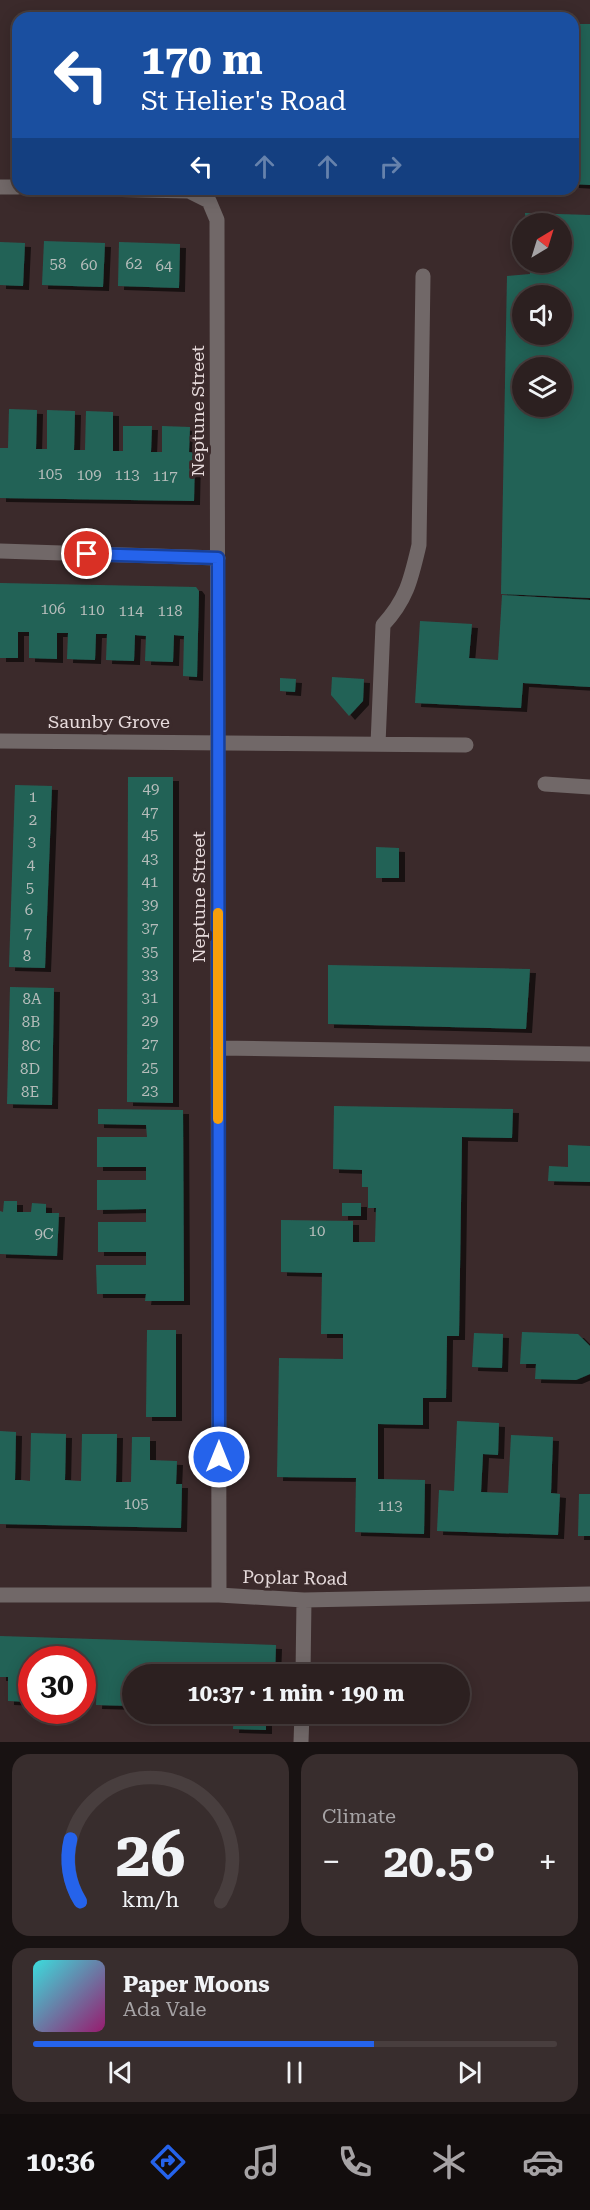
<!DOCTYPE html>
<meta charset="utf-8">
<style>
body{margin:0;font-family:"Roboto Serif",serif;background:#382d2d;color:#f1f3f6;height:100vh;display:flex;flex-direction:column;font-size:22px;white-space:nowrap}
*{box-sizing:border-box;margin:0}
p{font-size:20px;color:#a6a3a5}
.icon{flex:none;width:33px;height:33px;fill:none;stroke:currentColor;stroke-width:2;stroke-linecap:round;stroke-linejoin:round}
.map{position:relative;height:1742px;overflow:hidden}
.sheet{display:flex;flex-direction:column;gap:12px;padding:12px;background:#181212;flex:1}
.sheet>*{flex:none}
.guide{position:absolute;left:12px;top:12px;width:567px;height:183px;border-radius:18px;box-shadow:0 3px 15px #0003,0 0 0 2px #483e3e;background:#1a4fa0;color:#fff;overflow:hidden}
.needle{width:39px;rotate:38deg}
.buttons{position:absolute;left:512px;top:213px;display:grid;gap:12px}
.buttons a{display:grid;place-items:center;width:60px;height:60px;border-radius:50%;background:#2c2020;box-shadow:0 3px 15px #0003,0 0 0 2px #483e3e;font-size:30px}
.speed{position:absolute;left:18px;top:1646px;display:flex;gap:12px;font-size:30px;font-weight:700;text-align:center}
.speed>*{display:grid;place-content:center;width:78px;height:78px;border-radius:50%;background:#2c2020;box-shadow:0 3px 15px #0003,0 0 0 2px #483e3e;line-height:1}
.speed .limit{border:9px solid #d22;background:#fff;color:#111}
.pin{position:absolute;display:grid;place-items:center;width:51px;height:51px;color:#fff;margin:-26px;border:3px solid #fff;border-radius:50%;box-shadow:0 2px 6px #0007}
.me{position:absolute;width:66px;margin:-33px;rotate:0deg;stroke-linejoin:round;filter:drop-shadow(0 0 4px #0008)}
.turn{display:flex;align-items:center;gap:21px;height:126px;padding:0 30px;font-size:27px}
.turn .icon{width:78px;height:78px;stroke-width:2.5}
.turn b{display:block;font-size:42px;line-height:51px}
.lanes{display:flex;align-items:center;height:57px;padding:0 30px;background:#0003;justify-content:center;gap:30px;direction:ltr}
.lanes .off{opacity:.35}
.big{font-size:45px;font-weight:700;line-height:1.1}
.sheet .widget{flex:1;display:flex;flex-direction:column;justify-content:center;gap:9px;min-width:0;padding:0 21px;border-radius:18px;background:#382d2d}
.sheet .dial{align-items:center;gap:0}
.dial svg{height:156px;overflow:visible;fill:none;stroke:#483e3e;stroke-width:7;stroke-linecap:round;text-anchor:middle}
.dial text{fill:#f1f3f6;stroke:none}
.song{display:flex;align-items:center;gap:18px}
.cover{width:72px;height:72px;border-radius:9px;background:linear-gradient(135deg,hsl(180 70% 55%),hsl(320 70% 35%))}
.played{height:6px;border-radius:3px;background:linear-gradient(90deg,#2563eb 65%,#483e3e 65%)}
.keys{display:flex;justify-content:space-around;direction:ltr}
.heat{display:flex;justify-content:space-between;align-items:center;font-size:33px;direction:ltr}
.sheet .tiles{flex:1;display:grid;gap:12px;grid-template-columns:1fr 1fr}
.widget:last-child{grid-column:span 2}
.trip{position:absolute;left:122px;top:1664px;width:348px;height:60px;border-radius:30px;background:#2c2020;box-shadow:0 3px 15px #0003,0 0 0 2px #483e3e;font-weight:700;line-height:60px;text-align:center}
.tab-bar{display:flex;height:96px;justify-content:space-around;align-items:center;background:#120d0d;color:#a6a3a5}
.tab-bar .icon{width:42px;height:42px}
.tab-bar .on{color:#2563eb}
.tab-bar b{font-size:27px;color:#f1f3f6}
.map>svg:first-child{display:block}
.building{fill:#236257;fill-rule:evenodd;filter:url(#shadow)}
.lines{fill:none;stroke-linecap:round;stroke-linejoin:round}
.minor{stroke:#716868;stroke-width:15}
.route-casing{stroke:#184099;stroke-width:15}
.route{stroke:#2563eb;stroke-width:10}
.slow{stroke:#f59e0b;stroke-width:10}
.labels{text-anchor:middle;stroke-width:6;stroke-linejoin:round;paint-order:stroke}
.number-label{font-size:15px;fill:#b5bcba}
.street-label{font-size:18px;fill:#e6dadb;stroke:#3b2a2b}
</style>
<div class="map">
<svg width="590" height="1742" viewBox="0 0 590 1742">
<defs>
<filter id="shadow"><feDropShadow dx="6" dy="4" stdDeviation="0" flood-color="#0009"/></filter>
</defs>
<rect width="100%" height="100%" fill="#3b2a2b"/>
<!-- building -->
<path class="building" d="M573,24h17v161l-17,-1z
M16,98h2v45h-3z
M525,213l65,2v383l-89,-4 6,-318 23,-2 -1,-12h32v-38h-35zM522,296h39v38h-39zM522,368h39v38h-39z
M44,241l61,2 -2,44 -61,-2z
M0,242l25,1 -2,43 -23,-1z
M119,242l61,2 -1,44 -61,-2z
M9,409l28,1 -1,39h11v-39l28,1 -1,39h11l1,-39 27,1v39h10v-25h29l-1,26h11v-26l28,1 -1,25 6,1 -1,48 -194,-3v-50h8z
M0,583l196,4 3,4 -2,86 -14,-1 1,-40 -10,-1 -1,27 -28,-1 1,-25 -11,-1 -1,26 -28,-1 1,-26h-11l-1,26 -28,-1 1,-26h-11v26l-28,-1v-26h-11v26h-18z
M502,595l88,5v87l-67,-4 -2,25 -106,-5 5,-82 52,3 -3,34 29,2z
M332,677l32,2 -1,22 -14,15 -18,-21z
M280,678l16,1 -1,13 -15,-1z
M128,777h45v326l-46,-1z
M15,785l37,1 -7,182 -36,-1z
M376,847l23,1v30h-23z
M328,965l202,4 -4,60 -198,-5z
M10,987l44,1 -2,117 -45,-1z
M334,1106l179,3 -1,29 -50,-1 -3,199h-12l-1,62h-23v27l-45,-1v55l47,1 -1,54 -69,-2 1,-54 -79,-1 2,-119 64,1v-25h-22l1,-61 -41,-1v-52l72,1v21h22l1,-34h-8v-21h-6v-17l-29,-1z
M98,1109l85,1 1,191h-39l1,-7h-49l-1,-29h50v-13h-48v-30h48v-13l-49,1v-30h49v-13h-49v-30h50l-1,-12 -48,-1z
M568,1145l22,1v36l-42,-1 1,-15 19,1z
M4,1201h13v11h14l1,-9 14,1v9h13l-2,43 -57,-2v-43l3,1z
M342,1203h19v13h-19z
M147,1330h29v87h-30z
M522,1332l56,2 12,12v28l-14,6 -41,-1 1,-15h-16z
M474,1333l29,1 -1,34 -30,-1z
M457,1421l42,2 -1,32 -15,-1 -2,38 27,1 3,-58 42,2 -2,56 9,1 -2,41 -121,-4 2,-41 15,1z
M0,1431l16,1 -1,48h7l8,1 1,-48 35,1 -1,46 16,1 1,-47h35l-1,48h15l1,-45h18v23l27,1 -1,23h6l-1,44 -181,-4z
M579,1494h11v42h-12z
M0,1636l276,9 -1,29h-143v32l-36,-1 1,-24 -15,-1v-21h-50v43l-24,-1v-24h-8z
M234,1713h32v17l-33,-1z"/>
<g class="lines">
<!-- minor -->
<path class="minor" d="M0,187h18
M99,189l90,2 20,10 8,19 2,1375
M0,551l218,7
M0,741l466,4
M378,744l5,-119c24,-26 28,-46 36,-80l4,-269
M545,784l45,3
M218,1048l372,6
M0,1595h219l85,5 286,-6
M303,1674l1,-74
M301,1742l1,-29"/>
</g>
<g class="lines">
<defs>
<path id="route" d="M87,554l131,4 1,899"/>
</defs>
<!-- route casing -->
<use href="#route" class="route-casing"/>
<!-- route -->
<use href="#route" class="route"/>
<!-- slow -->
<path class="slow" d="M218,913v206"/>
</g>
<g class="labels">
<!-- number labels -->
<g class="number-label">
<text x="58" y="269">58</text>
<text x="134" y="269">62</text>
<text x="89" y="270">60</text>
<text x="164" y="271">64</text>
<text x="50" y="479">105</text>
<text x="89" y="480">109</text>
<text x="127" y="480">113</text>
<text x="165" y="481">117</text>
<text x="53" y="614">106</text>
<text x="92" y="615">110</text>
<text x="131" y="616">114</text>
<text x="170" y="616">118</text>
<text x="151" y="794">49</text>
<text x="33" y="802">1</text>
<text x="150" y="817">47</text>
<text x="33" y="825">2</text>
<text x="150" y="840">45</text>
<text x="32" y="847">3</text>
<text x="150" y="864">43</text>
<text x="31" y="870">4</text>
<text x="150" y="887">41</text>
<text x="30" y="893">5</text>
<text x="150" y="910">39</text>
<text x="29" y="915">6</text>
<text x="150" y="933">37</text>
<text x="28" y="938">7</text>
<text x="150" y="957">35</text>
<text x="27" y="961">8</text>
<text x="150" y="980">33</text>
<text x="150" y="1003">31</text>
<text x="32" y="1004">8A</text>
<text x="150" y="1026">29</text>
<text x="31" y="1027">8B</text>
<text x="150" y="1049">27</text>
<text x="31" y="1051">8C</text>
<text x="150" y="1073">25</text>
<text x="30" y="1074">8D</text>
<text x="150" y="1096">23</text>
<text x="30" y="1097">8E</text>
<text x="317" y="1236">10</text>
<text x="44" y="1239">9C</text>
<text x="136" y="1509">105</text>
<text x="390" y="1511">113</text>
</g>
<!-- street labels -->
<g class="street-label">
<text transform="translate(198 411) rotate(-90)" y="6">Neptune Street</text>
<text x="109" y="728">Saunby Grove</text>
<text transform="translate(199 897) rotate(-90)" y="6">Neptune Street</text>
<text transform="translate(295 1578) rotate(1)" y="6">Poplar Road</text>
</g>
</g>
</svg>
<div class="buttons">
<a><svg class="needle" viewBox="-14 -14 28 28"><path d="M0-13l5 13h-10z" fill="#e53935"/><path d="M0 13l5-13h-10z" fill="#a6a3a5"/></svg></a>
<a><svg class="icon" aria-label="sound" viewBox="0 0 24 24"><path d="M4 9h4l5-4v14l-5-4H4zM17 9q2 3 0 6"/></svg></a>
<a><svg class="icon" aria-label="layers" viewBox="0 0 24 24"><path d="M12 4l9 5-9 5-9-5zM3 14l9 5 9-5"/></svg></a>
</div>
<div class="speed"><div class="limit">30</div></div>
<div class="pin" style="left:87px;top:554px;background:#d93025"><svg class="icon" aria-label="arrive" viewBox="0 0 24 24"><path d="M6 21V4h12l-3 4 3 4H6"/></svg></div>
<svg class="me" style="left:219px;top:1457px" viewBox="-20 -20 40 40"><circle r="17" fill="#2563eb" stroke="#fff" stroke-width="3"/><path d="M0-11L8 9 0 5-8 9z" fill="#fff"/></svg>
<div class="trip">10:37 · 1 min · 190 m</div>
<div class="guide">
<div class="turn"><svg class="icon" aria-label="left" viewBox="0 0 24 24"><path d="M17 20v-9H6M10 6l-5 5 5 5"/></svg><div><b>170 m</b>St Helier's Road</div></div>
<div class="lanes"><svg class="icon" aria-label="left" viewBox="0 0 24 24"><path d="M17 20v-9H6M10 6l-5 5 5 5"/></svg><svg class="icon off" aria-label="ahead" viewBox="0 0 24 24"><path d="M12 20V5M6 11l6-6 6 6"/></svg><svg class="icon off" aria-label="ahead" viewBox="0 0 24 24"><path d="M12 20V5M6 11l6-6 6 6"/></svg><svg class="icon off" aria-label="right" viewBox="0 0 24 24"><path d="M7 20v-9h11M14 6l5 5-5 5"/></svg></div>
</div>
</div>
<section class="sheet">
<div class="tiles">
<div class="widget dial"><svg viewBox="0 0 100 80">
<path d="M14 69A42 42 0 1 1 86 69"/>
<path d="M14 69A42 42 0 0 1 9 37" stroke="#2563eb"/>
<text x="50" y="56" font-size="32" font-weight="700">26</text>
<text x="50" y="72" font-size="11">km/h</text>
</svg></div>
<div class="widget"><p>Climate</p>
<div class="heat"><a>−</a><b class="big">20.5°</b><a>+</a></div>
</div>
<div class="widget">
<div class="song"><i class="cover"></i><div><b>Paper Moons</b><p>Ada Vale</p></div></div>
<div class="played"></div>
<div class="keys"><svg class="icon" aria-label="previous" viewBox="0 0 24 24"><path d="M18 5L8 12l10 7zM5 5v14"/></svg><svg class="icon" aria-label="pause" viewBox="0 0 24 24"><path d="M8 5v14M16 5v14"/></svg><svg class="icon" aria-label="next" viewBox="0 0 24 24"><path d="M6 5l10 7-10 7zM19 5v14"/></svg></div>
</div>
</div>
</section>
<nav class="tab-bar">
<b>10:36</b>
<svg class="icon on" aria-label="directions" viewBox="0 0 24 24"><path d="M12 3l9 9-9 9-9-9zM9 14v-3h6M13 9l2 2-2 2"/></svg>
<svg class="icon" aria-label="music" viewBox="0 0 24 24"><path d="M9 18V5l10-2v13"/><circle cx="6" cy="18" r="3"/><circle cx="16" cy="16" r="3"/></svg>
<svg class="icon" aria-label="phone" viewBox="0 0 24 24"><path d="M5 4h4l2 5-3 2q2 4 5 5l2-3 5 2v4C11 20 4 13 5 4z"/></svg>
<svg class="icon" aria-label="climate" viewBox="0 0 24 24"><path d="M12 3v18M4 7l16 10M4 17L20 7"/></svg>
<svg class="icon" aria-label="car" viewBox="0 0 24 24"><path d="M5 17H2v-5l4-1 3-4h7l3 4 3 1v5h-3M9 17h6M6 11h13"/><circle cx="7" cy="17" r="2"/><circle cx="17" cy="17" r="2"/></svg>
</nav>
